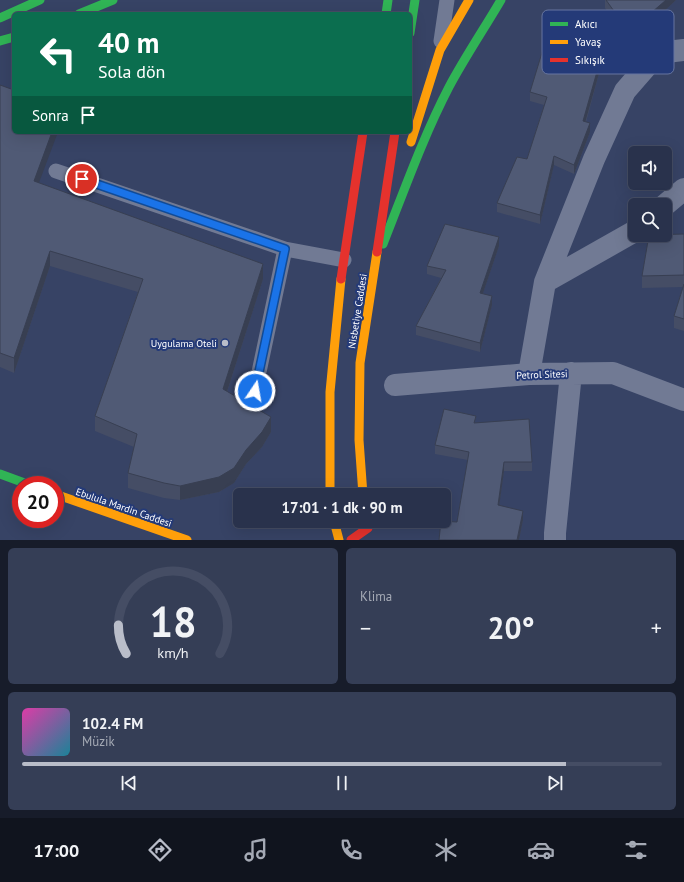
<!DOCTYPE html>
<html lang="tr">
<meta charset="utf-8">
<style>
body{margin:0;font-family:"PT Sans",sans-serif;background:#353e56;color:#f1f3f6;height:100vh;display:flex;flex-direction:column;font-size:15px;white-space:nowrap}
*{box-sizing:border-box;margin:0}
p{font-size:13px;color:#a5aab5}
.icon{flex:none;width:22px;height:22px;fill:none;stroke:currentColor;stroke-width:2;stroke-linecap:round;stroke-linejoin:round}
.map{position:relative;height:540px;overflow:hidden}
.panel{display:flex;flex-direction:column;gap:8px;padding:8px;background:#171c2a;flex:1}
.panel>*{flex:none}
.banner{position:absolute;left:12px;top:12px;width:400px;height:122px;border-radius:6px;box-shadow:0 4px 16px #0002,0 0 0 1px #454d64;background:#0b6e4f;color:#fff;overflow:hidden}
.fabs{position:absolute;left:628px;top:146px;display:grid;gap:8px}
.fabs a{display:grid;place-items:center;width:44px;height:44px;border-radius:6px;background:#29324c;box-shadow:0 4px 16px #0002,0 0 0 1px #454d64;font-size:20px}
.speed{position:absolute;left:12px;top:476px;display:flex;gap:8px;font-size:20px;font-weight:700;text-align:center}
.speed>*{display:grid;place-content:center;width:52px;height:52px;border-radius:50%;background:#29324c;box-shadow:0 4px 16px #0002,0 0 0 1px #454d64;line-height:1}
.speed .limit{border:6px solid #d22;background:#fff;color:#111}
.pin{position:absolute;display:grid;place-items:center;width:34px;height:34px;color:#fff;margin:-17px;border:2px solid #fff;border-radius:50%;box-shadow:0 1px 4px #0007}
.me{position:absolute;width:44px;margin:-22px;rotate:12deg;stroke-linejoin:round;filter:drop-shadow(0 0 3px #0008)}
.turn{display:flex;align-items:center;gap:14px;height:84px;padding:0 20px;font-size:18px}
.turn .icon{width:52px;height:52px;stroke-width:2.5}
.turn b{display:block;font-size:28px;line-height:34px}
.then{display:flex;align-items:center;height:38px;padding:0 20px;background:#0003;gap:8px;font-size:15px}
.big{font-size:30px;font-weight:700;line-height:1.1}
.panel .card{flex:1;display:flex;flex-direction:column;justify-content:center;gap:6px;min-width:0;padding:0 14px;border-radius:6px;background:#353e56}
.panel .dial{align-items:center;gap:0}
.dial svg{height:104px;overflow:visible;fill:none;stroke:#454d64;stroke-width:7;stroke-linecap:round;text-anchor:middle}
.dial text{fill:#f1f3f6;stroke:none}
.song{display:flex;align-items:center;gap:12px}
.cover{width:48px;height:48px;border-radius:6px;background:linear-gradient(135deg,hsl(320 70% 55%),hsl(190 70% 35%))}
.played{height:4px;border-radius:2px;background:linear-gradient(90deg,#b9bdc9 85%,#454d64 85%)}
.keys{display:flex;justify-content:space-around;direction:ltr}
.heat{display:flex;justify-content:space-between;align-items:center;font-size:22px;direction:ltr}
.panel .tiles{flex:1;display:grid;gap:8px;grid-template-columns:1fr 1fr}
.card:last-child{grid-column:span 2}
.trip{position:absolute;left:233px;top:488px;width:218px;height:40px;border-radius:6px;background:#29324c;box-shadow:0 4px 16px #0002,0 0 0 1px #454d64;font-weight:700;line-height:40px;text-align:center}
.dock{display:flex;height:64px;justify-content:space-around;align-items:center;background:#10141e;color:#a5aab5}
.dock .icon{width:28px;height:28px}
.dock .selected{color:#b9bdc9}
.dock b{font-size:18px;color:#f1f3f6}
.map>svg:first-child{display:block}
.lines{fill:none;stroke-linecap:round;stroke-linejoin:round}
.lane{stroke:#717a94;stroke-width:15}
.street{stroke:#717a94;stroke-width:22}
.fast{stroke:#30b455;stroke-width:9}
.slow{stroke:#ff9f0a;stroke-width:9}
.jam{stroke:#e5322d;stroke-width:9}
.wall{fill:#454d65}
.shaded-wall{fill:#383f52}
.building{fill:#505a75;stroke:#383f52}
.route-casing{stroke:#114b97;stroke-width:10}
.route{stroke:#1a73e8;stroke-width:7}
.poi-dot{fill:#b9bdc9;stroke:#243a78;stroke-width:1.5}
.labels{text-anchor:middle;stroke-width:4;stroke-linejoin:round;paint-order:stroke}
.street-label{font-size:10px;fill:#fff;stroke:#243a78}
.poi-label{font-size:10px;fill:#fff;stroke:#243a78;text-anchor:end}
.key{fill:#243a78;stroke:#6675a0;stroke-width:1}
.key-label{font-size:11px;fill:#fff}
</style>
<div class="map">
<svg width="684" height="540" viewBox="0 0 684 540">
<rect width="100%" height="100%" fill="#374365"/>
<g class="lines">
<!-- lane -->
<path class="lane" d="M441,41l6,-41
M56,171l229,78 59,11
M255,391l30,-142"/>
<!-- street -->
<path class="street" d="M665,205l19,-16
M545,282l90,-51
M529,374l16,-92 49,-123 31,-68 33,-38 26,-3
M395,385l134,-11 84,-1 71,27
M555,540v-7l16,-160"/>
<!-- fast -->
<path class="fast" d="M79,14l34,-14
M386,14l2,-14
M0,18l40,-18
M410,33l5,-33
M0,41l14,-4
M383,244c21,-53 40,-107 66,-157 16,-30 35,-58 52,-87
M0,474l30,11"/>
<!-- slow -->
<path class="slow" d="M411,142l29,-92 29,-50
M55,494l132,46
M330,495v-103l11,-113
M363,495l-4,-55 1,-77 17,-111
M334,521l5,19"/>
<!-- jam -->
<path class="jam" d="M377,252l18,-120
M341,279l22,-147
M351,540l17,-12"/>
</g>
<!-- wall -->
<path class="wall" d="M605,0h71l-15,14 -32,27 -24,-33z
M600,70l-14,52 4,10 -16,42 -20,-9 -14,59 -43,-12v-9l30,-44 17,-54 -14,-4v-9z
M0,85l39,98 224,96 -36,113 44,40 -9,15 -16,17 -12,19 -15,9 -39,8 -16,-2 -36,-10v-15l6,-26 -39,-16v-15l43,-124 -88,-26 -36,107 -14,-6z
M684,234v97l-10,-3v-12l9,-29 -41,1v-12z
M499,246l-16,47 9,12 -12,47 -64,-17v-9l25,-48 -14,-4v-8z
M476,423l56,39v9h-28l-5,35 24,14 -4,20h-80l18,-18 11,-62 -33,-6v-9z"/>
<!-- shaded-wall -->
<path class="shaded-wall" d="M666,0h10l-15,14 -32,27v-9z
M600,61v9l-17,60v-9z
M590,123v9l-16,42v-9z
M52,132h6l-24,64v-15z
M554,156v9l-14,59v-9z
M499,237v9l-19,56v-9z
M50,251v15l-36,107v-15z
M263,264v15l-40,125v-15z
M492,296v9l-12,47v-9z
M271,417v15l-9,15 -16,17 -12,19 -15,9 -39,8v-14l66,-36z
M504,462v9l-6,43v-9z
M523,511v9l-4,20h-2z"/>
<!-- building -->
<path class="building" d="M606,0h60l-37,32z
M544,46l56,15 -17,60 7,2 -16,42 -20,-9 -14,59 -43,-12 20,-46 10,2 20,-62 -17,-5z
M0,85l14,5v42h38l-18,49 229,83 -40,125 48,28 -9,15 -16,18 -12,18 -15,9 -39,9 -16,-3 -36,-10 9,-39 -42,-18 48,-137 -93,-28 -36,107 -14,-5z
M445,224l54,13 -19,56 12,3 -12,47 -64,-17 30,-56 -19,-4z
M684,234v41l-42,1 7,-41z
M684,284v35l-10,-3z
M444,409l32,7 -2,7 55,-4 3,43h-28l-6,43 25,6 -6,29h-78l2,-19 16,1 12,-70 -34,-7z"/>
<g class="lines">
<defs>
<path id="route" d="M82,179l203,70 -30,142"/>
</defs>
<!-- route casing -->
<use href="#route" class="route-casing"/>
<!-- route -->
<use href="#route" class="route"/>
</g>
<!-- markers -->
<circle class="poi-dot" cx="225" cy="343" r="4"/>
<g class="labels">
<!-- street labels -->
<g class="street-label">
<text transform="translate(357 311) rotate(-81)" y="4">Nisbetiye Caddesi</text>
<text transform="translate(542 374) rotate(-2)" y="4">Petrol Sitesi</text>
<text transform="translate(124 507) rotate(19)" y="4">Ebulula Mardin Caddesi</text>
</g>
<!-- poi labels -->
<g class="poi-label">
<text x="217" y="347">Uygulama Oteli</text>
</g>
</g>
<!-- legend -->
<rect x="542" y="10" width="132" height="64" rx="6" class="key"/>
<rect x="550" y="22" width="18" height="4" fill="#30b455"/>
<rect x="550" y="40" width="18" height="4" fill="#ff9f0a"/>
<rect x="550" y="58" width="18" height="4" fill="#e5322d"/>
<g class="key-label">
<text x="575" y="28">Akıcı</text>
<text x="575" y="46">Yavaş</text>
<text x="575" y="64">Sıkışık</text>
</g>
</svg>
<div class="fabs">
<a><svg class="icon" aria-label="sound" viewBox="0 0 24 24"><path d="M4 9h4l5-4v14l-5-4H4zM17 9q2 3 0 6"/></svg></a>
<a><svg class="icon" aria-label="search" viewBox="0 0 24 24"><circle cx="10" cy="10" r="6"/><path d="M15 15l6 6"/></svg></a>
</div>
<div class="speed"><div class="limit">20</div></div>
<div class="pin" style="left:82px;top:179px;background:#d93025"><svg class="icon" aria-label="arrive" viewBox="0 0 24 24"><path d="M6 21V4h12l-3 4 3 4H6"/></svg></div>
<svg class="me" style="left:255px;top:391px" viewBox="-20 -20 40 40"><circle r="17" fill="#1a73e8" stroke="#fff" stroke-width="3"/><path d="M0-11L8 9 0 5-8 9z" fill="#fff"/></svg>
<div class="trip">17:01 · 1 dk · 90 m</div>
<div class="banner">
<div class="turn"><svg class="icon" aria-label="left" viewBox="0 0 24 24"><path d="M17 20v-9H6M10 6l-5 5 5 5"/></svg><div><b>40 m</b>Sola dön</div></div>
<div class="then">Sonra<svg class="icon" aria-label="arrive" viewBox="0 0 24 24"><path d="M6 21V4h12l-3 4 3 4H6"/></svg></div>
</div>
</div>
<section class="panel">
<div class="tiles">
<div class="card dial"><svg viewBox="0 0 100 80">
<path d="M14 69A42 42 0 1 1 86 69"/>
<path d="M14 69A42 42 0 0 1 8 47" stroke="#b9bdc9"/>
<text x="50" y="56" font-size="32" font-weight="700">18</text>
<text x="50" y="72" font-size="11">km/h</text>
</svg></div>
<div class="card"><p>Klima</p>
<div class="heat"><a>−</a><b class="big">20°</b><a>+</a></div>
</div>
<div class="card">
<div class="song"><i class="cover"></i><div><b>102.4 FM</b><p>Müzik</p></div></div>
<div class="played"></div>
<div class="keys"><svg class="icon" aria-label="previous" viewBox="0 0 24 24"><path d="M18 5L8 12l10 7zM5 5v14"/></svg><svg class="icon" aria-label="pause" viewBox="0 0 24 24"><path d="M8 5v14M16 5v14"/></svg><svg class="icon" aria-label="next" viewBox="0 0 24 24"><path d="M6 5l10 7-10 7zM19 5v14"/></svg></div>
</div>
</div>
</section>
<nav class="dock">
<b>17:00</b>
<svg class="icon selected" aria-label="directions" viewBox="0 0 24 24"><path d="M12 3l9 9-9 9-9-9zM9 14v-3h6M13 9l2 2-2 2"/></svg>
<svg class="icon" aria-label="music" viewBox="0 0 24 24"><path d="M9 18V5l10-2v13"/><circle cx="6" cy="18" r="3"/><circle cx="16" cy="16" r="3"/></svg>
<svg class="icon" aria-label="phone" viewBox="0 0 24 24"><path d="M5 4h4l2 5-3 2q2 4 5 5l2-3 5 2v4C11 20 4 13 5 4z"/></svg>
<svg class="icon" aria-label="climate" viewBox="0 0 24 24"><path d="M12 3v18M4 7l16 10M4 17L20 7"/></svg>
<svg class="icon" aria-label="car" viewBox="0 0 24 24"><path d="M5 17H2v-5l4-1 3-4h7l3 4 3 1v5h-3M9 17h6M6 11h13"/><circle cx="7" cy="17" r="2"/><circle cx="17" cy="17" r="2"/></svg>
<svg class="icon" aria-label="filters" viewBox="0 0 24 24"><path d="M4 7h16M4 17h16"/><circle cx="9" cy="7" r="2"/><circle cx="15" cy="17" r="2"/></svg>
</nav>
